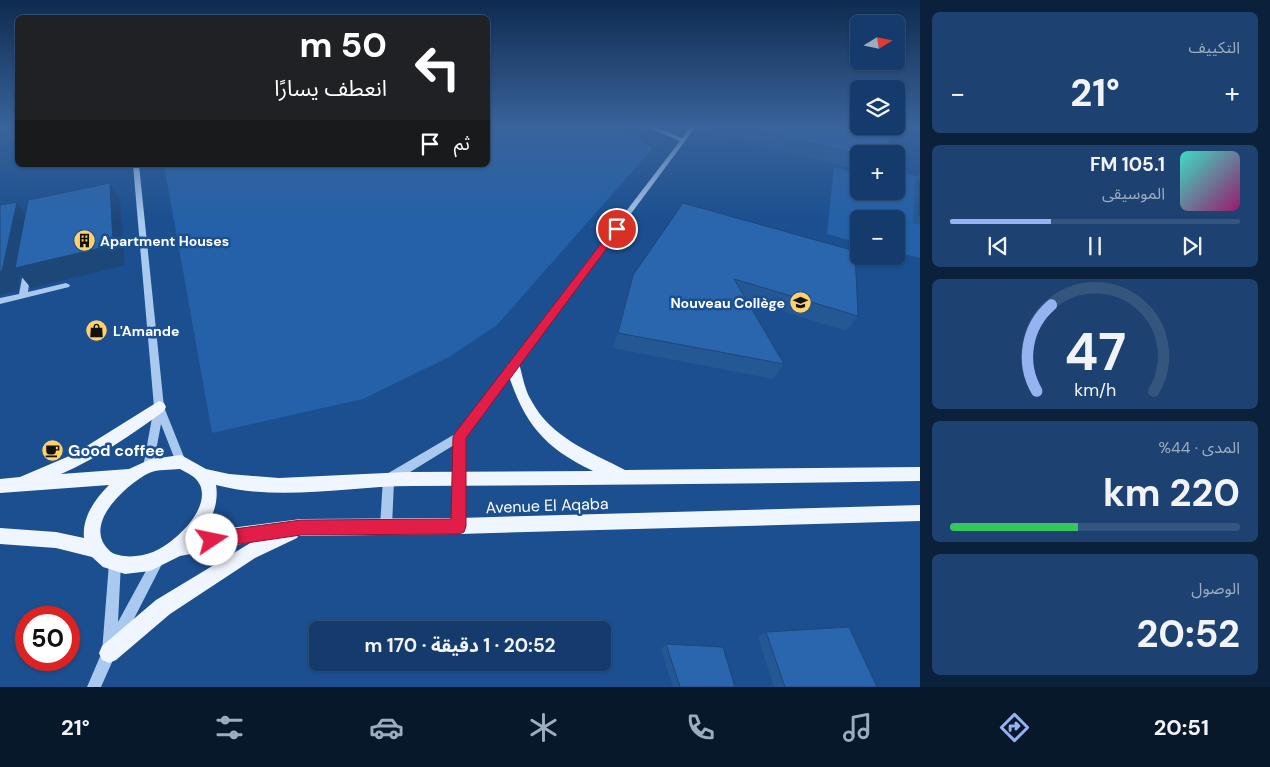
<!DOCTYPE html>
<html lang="ar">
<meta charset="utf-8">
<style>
body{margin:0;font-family:"DM Sans","Noto Sans Arabic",sans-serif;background:#1d4271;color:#f1f3f6;direction:rtl;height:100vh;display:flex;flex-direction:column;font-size:19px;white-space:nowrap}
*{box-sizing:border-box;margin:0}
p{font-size:16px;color:#9dadc1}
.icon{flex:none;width:28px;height:28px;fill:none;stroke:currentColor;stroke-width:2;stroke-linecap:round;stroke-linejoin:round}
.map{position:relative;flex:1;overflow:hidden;direction:ltr}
.drawer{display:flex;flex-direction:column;gap:12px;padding:12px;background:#0b203b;width:350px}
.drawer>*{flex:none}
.top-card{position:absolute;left:15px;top:15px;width:475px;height:152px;border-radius:8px;box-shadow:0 1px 4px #0004,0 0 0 1px #33557e;direction:rtl;background:#202124;color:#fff;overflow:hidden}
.needle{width:32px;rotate:80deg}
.controls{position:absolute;left:850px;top:15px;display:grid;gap:10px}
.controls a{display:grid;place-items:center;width:55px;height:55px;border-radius:8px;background:#143b6b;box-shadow:0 1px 4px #0004,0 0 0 1px #33557e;font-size:25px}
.speed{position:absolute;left:15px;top:606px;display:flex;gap:10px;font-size:25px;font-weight:700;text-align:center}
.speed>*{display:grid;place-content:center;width:65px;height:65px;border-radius:50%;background:#143b6b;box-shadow:0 1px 4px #0004,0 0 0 1px #33557e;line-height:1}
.speed .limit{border:8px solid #d22;background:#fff;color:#111}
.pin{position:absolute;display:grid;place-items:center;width:42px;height:42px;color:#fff;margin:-21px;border:2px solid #fff;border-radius:50%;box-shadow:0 1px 5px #0007}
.me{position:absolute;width:55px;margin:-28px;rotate:79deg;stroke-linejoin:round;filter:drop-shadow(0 0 4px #0008)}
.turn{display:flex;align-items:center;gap:18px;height:105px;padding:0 20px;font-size:22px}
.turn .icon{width:65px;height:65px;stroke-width:2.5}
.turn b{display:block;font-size:35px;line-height:42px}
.then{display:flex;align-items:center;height:48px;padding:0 20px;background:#0003;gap:10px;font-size:19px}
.big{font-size:38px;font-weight:700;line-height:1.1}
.drawer .tile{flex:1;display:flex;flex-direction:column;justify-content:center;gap:8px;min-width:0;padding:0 18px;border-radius:8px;background:#1d4271}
.drawer .dial{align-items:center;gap:0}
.dial svg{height:130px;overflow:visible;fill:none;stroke:#33557e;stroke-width:7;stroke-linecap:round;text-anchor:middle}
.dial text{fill:#f1f3f6;stroke:none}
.song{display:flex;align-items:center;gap:15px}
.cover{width:60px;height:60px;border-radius:8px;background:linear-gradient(135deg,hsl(170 70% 55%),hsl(320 70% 35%))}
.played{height:5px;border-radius:2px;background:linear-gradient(90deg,#95b2f1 35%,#33557e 35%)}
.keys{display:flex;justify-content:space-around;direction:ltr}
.heat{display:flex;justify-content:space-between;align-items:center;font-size:28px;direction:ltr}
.charge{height:8px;border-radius:4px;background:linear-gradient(90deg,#34c759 44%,#33557e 0)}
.trip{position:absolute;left:309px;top:621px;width:302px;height:50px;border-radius:8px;background:#143b6b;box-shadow:0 1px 4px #0004,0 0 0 1px #33557e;font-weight:700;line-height:50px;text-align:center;direction:rtl}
.tab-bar{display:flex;height:80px;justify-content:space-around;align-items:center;background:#08182b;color:#9dadc1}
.tab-bar .icon{width:35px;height:35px}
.tab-bar .on{color:#95b2f1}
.tab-bar b{font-size:22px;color:#f1f3f6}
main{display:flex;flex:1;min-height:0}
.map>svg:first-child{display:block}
.green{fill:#2461a8}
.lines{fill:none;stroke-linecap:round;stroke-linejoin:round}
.minor{fill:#a9c9ee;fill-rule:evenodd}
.major{fill:#f0f6ff;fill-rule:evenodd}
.wall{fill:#245895}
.shaded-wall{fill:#1d4779}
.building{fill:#2a66ad;stroke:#1d4779}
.route{fill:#e11d48;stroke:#92132f}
.labels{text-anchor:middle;stroke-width:5;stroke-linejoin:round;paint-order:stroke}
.poi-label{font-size:14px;font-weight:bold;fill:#fff;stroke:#1b4f8f;text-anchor:start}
.near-poi-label{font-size:16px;font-weight:bold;fill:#fff;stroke:#1b4f8f;text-anchor:start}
.near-street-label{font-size:16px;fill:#fff;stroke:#1b4f8f}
</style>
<main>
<section class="drawer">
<div class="tile"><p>التكييف</p>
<div class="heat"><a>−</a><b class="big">21°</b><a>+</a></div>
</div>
<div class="tile">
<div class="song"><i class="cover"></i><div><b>105.1 FM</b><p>الموسيقى</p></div></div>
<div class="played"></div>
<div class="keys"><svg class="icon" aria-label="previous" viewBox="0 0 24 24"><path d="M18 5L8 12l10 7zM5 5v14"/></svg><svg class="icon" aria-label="pause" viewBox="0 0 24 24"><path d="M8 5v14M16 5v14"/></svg><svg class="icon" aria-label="next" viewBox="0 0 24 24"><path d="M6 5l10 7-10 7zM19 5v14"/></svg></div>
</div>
<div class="tile dial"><svg viewBox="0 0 100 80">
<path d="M14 69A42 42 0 1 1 86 69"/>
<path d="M14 69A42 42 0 0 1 23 16" stroke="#95b2f1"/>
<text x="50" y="56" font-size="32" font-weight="700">47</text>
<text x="50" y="72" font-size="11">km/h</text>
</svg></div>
<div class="tile"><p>المدى · 44%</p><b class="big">220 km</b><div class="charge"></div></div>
<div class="tile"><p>الوصول</p><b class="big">20:52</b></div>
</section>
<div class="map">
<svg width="920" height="687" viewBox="0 0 920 687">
<rect width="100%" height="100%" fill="#1b4f8f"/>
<!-- green -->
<path class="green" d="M488,125h133l32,23 -156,177 -48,32 -86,42 -151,34 -48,-268h324z
M834,167l25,7v17h37v-20l24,6v81l-24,-6v-33h-37v24l-32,-9z"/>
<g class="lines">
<!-- minor -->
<path class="minor" d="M642,125h8l32,13 9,-13h6l-233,313 1,88 -2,4 -4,2 -4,-2 -2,-4 1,-81 -60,37 -2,44 -2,4 -4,2 -4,-2 -2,-4 3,-47 2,-4 70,-41 225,-293z
M133,165h6l25,242 22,55 -1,3 -4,2 -4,-2 -16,-41 -8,43 -1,3 -4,2 -4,-2 -1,-3 11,-60z
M24,268h3l4,2 -3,22 38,-9 4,2 -1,2 -69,17v-6l19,-4z
M158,554l4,2 2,4 -2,4 -41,80 -5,2 1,5 -16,36h-14l15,-35 7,-89 2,-4 4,-2 4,2 2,4 -3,59 36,-66z"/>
<!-- major -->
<path class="major" d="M513,362l5,2 2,3c3,11 5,23 11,33 20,38 58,51 94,70l295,-3v14c-169,3 -338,4 -508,5 -65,0 -131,16 -196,-1 3,18 -4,34 -14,49l28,-6 71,-9 158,-1 461,-13v16l-461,13 -161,2 -1,2 -42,20 -85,56 -54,46 -7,3 -7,-3 -3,-7 3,-7 54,-46 96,-58 -72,14 -30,15 -25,3 -22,-7 -11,-10 -36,-9 -56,-4v-16l56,4 28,6c-2,-21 11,-39 25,-53l-109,8v-14l20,-2 54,-23 85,-53 5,2 2,4 -2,4c-33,24 -66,47 -103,63l68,-5 22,-10 30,-4 25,14 23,5 50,4 128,-6 186,-1c-52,-25 -70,-50 -87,-104l2,-3zM180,469c7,4 16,7 20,16 11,25 -27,59 -47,67 -10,4 -24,6 -34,3 -7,-1 -11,-5 -15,-11 -16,-26 25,-61 45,-71 9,-4 21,-3 31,-4z"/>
</g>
<!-- wall -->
<path class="wall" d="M721,125h138v45l-142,-34z
M920,173v52l-7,-2 2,-43z
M683,203l175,113 -12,15 -99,-31 37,64 -11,15 -160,-31 20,-73z
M766,632l111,55h-103l-16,-50z
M666,644l69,43h-62l-12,-38z"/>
<!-- shaded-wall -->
<path class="shaded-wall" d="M110,183l10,18 5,64 -94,23 -11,-13 -2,16 -18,4v-23l17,-70 13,18z"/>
<!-- building -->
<path class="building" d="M730,125h129v1h36l-10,28h-26z
M920,181v34h-1z
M110,183l3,62 -98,23 13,-68z
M17,202l-15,69 -2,1v-67z
M683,203l172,48 3,65 -124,-37 50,85 -166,-31 15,-58z
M849,627l28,60h-92l-19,-55z
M666,644l57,3 12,40h-55z"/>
<!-- sky -->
<linearGradient id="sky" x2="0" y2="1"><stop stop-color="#0f2b4f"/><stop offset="0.57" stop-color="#39639b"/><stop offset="1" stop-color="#39639b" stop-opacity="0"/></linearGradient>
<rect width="920" height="221" fill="url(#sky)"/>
<!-- route -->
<path class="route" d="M614,227l7,2 -155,209v88l-2,6 -5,2 -158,1 -89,13 -5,-3 -3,-5 3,-5 5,-3 89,-12 150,-1 2,-82 2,-4z"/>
<!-- icons -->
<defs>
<symbol id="building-disc" viewBox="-11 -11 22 22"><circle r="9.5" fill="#ffd166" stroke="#1b4f8f"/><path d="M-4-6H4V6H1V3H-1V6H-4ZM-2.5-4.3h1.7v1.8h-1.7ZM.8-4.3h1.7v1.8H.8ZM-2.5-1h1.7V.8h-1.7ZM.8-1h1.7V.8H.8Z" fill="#111"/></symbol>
<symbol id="school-disc" viewBox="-11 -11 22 22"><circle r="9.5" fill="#ffd166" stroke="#1b4f8f"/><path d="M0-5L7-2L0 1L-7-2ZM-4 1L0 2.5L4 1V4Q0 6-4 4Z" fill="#111"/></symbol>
<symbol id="shop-disc" viewBox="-11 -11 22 22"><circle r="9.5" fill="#ffd166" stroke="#1b4f8f"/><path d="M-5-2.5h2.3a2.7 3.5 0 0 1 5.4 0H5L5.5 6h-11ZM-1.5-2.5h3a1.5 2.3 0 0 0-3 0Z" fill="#111"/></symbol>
<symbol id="cafe-disc" viewBox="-11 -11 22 22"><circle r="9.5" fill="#ffd166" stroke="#1b4f8f"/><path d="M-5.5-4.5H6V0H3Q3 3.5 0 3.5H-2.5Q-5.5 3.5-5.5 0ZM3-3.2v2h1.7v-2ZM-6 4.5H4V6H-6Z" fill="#111"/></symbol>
</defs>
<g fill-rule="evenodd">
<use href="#building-disc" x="72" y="228" width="25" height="25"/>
<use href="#school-disc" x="788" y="290" width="25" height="25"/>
<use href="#shop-disc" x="84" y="318" width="25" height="25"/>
<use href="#cafe-disc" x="40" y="438" width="25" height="25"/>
</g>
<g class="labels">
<!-- poi labels -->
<g class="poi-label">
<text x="100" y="246">Apartment Houses</text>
<text x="785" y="308" text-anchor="end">Nouveau Collège</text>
<text x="113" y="336">L'Amande</text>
</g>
<!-- near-poi labels -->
<g class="near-poi-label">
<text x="68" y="456">Good coffee</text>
</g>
<!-- near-street labels -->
<g class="near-street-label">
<text transform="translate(547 505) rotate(-2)" y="6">Avenue El Aqaba</text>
</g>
</g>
</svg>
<div class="controls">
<a><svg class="needle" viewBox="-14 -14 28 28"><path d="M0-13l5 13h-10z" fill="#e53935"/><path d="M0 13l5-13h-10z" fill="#9dadc1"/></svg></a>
<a><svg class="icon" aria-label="layers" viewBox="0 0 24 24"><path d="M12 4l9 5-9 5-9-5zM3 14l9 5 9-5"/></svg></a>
<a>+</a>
<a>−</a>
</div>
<div class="speed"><div class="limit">50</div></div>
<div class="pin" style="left:617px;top:229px;background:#d93025"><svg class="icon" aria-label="arrive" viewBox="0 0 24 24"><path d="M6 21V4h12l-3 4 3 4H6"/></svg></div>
<svg class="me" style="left:212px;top:540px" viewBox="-20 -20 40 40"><circle r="19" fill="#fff"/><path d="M0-13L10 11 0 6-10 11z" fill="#e11d48"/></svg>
<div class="trip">20:52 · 1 دقيقة · 170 m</div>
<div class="top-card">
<div class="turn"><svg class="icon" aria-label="left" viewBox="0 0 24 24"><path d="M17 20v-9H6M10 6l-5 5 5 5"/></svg><div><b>50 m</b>انعطف يسارًا</div></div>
<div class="then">ثم<svg class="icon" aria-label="arrive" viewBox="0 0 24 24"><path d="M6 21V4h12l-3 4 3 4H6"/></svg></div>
</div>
</div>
</main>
<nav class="tab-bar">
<b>20:51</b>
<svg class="icon on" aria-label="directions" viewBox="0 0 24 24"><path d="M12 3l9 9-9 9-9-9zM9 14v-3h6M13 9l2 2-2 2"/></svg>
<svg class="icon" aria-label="music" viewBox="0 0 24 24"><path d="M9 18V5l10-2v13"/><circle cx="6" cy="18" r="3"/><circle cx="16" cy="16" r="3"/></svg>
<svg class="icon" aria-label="phone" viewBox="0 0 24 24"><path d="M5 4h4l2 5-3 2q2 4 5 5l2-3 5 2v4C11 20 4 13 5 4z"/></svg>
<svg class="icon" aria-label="climate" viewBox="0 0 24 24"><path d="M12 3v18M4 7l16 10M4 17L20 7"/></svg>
<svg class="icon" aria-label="car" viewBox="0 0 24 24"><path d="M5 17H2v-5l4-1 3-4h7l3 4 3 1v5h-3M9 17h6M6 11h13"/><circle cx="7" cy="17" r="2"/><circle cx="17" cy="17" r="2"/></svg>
<svg class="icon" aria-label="filters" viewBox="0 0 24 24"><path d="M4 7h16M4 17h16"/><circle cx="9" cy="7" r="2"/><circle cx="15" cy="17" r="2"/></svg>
<b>21°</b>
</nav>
